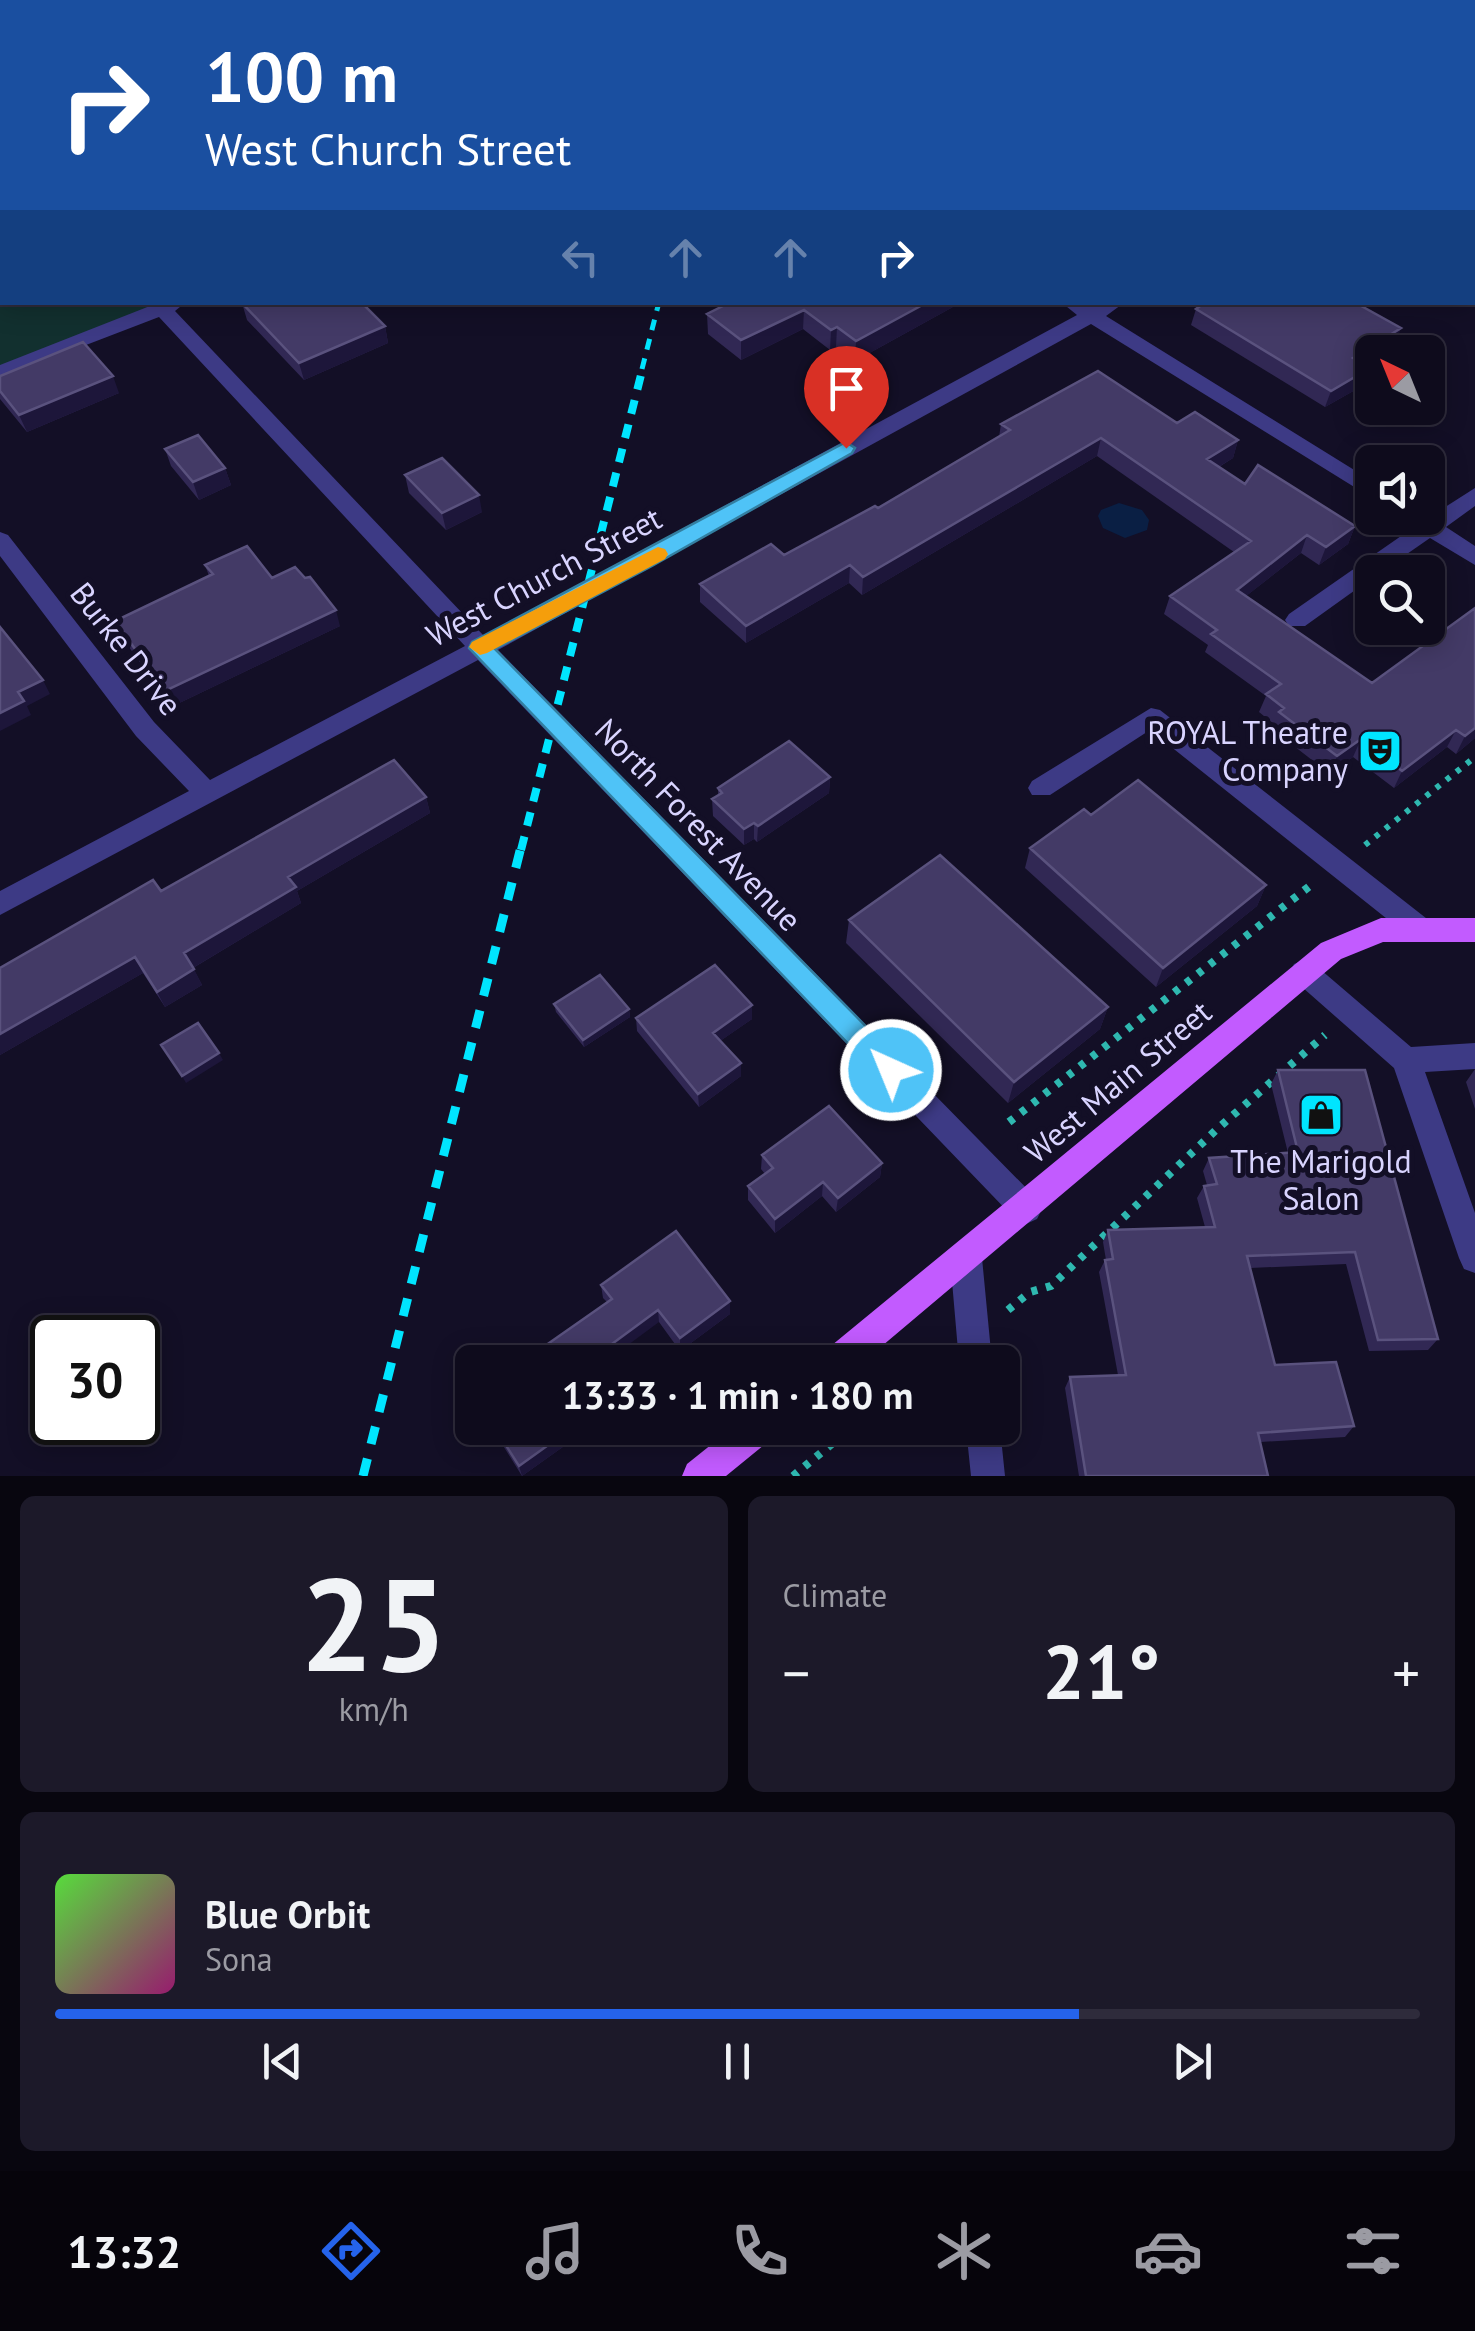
<!DOCTYPE html>
<meta charset="utf-8">
<style>
body{margin:0;font-family:"PT Sans",sans-serif;background:#1c1929;color:#f1f3f6;height:100vh;display:flex;flex-direction:column;font-size:38px;white-space:nowrap}
*{box-sizing:border-box;margin:0}
p{font-size:32px;color:#9b9ba3}
.icon{flex:none;width:55px;height:55px;fill:none;stroke:currentColor;stroke-width:2;stroke-linecap:round;stroke-linejoin:round}
.map{position:relative;height:1476px;overflow:hidden}
.details{display:flex;flex-direction:column;gap:20px;padding:20px;background:#08060f;flex:1}
.details>*{flex:none}
.guide{position:absolute;left:0px;top:0px;width:1475px;height:305px;box-shadow:0 5px 25px #0003,0 0 0 2px #2e2b3b;background:#1a4fa0;color:#fff;overflow:hidden}
.needle{width:65px;rotate:317deg}
.tools{position:absolute;left:1355px;top:335px;display:grid;gap:20px}
.tools a{display:grid;place-items:center;width:90px;height:90px;border-radius:15px;background:#0e0b1c;box-shadow:0 5px 25px #0003,0 0 0 2px #2e2b3b;font-size:50px}
.speed{position:absolute;left:30px;top:1315px;display:flex;gap:20px;font-size:50px;font-weight:700;text-align:center}
.speed>*{display:grid;place-content:center;width:130px;height:130px;border-radius:50%;background:#0e0b1c;box-shadow:0 5px 25px #0003,0 0 0 2px #2e2b3b;line-height:1}
.speed .limit{border:5px solid #111;border-radius:15px;background:#fff;color:#111}
.pin{position:absolute;display:grid;place-items:center;width:85px;height:85px;color:#fff;margin:-102px -42px;border-radius:50% 50% 50% 0;rotate:-45deg;box-shadow:0 0 10px #0007}
.pin .icon{rotate:45deg}
.me{position:absolute;width:110px;margin:-55px;rotate:316deg;stroke-linejoin:round;filter:drop-shadow(0 0 8px #0008)}
.turn{display:flex;align-items:center;gap:35px;height:210px;padding:0 40px;font-size:45px}
.turn .icon{width:130px;height:130px;stroke-width:2.5}
.turn b{display:block;font-size:70px;line-height:85px}
.lanes{display:flex;align-items:center;height:95px;padding:0 40px;background:#0003;justify-content:center;gap:50px;direction:ltr}
.lanes .off{opacity:.35}
.big{font-size:75px;font-weight:700;line-height:1.1}
.details .tile{flex:1;display:flex;flex-direction:column;justify-content:center;gap:15px;min-width:0;padding:0 35px;border-radius:15px;background:#1c1929}
.details .dial{align-items:center;gap:0}
.dial b{font-size:130px;line-height:1}
.song{display:flex;align-items:center;gap:30px}
.cover{width:120px;height:120px;border-radius:15px;background:linear-gradient(135deg,hsl(110 70% 55%),hsl(320 70% 35%))}
.played{height:10px;border-radius:5px;background:linear-gradient(90deg,#2563eb 75%,#2e2b3b 75%)}
.keys{display:flex;justify-content:space-around;direction:ltr}
.heat{display:flex;justify-content:space-between;align-items:center;font-size:55px;direction:ltr}
.details .tiles{flex:1;display:grid;gap:20px;grid-template-columns:1fr 1fr}
.tile:last-child{grid-column:span 2}
.trip{position:absolute;left:455px;top:1345px;width:565px;height:100px;border-radius:15px;background:#0e0b1c;box-shadow:0 5px 25px #0003,0 0 0 2px #2e2b3b;font-weight:700;line-height:100px;text-align:center}
.tabs{display:flex;height:160px;justify-content:space-around;align-items:center;background:#06040b;color:#9b9ba3}
.tabs .icon{width:70px;height:70px}
.tabs .selected{color:#2563eb}
.tabs b{font-size:45px;color:#f1f3f6}
.map>svg:first-child{display:block}
.green{fill:#12302f}
.water{fill:#0a1f44}
.lines{fill:none;stroke-linecap:round;stroke-linejoin:round}
.path-far1{stroke:#2fb8b0;stroke-width:6;stroke-dasharray:5 8;stroke-linecap:butt}
.path{stroke:#2fb8b0;stroke-width:8;stroke-dasharray:6 9;stroke-linecap:butt}
.minor{fill:#3d3a85;fill-rule:evenodd}
.major{fill:#c25bff;fill-rule:evenodd}
.rail-far2{stroke:#00e5ff;stroke-width:5;stroke-dasharray:11 9;stroke-linecap:butt}
.rail-far1{stroke:#00e5ff;stroke-width:8;stroke-dasharray:14 11;stroke-linecap:butt}
.rail{stroke:#00e5ff;stroke-width:9;stroke-dasharray:18 15;stroke-linecap:butt}
.wall{fill:#312854}
.shaded-wall{fill:#1d163a}
.building{fill:#433a66;stroke:#5a527e;stroke-width:2.5}
.route{fill:#4fc3f7;stroke:#337fa1;stroke-width:2.5}
.slow{fill:#f59e0b}
.labels{text-anchor:middle;stroke-width:10;stroke-linejoin:round;paint-order:stroke}
.street-label{font-size:32px;fill:#d9d4ff;stroke:#130f26}
.poi-label{font-size:32px;fill:#d9d4ff;stroke:#130f26;text-anchor:end}
</style>
<div class="map">
<svg width="1475" height="1476" viewBox="0 0 1475 1476">
<rect width="100%" height="100%" fill="#130f26"/>
<!-- green -->
<path class="green" d="M0,0h714l-712,2v300l175,1 -177,71z"/>
<!-- water -->
<path class="water" d="M1119,503l23,7 7,10 -2,10 -22,8 -22,-10 -5,-12 3,-6z"/>
<g class="lines">
<!-- path-far1 -->
<path class="path-far1" d="M1365,845l110,-88"/>
<!-- path -->
<path class="path" d="M1009,1122l302,-237
M1008,1310l22,-18 21,-6 165,-156 109,-95
M793,1476l58,-48"/>
<!-- minor -->
<path class="minor" d="M467,0h21l2,2h-21z
M1472,64l3,1v10l-3,-1z
M1475,107v10l-3,1v-10z
M186,302l-11,9 309,325 593,-321 -16,-13h23l8,5 9,-5h24l-19,14 266,165v17l-281,-174 -593,326 539,549 5,10 -5,10 -11,5 -11,-5 -537,-559 -478,255v-24l189,-100 -53,-55 -136,-180v-24l8,3 146,187 56,58 255,-134 -306,-329 -159,61v-13l155,-61z
M1475,488v18l-29,21 29,19v19l-45,-27 -49,34h-9v6l-67,48h-16l-4,-6 4,-6 125,-87 -8,-9h22z
M1151,708l9,2 271,212 4,8 -4,8 -10,4 -10,-4 -261,-208 -100,65h-18l-4,-7 4,-7z
M1304,960l10,4 97,83 64,-4v26l-50,3 50,141v60l-11,-4 -5,-11 -65,-190 -100,-88 -4,-8 4,-8z
M966,1243l11,4 5,11 10,104h-33l-9,-104 5,-11z
M966,1428h34l5,48h-34z"/>
<!-- major -->
<path class="major" d="M1381,918h94v24h-92l-42,17 -478,403h-41l4,-12 495,-407z
M732,1428h43l-5,12 -44,36h-44l5,-12z"/>
<!-- rail-far2 -->
<path class="rail-far2" d="M642,369l17,-67"/>
<!-- rail-far1 -->
<path class="rail-far1" d="M521,850l122,-483"/>
<!-- rail -->
<path class="rail" d="M363,1476l158,-629"/>
</g>
<!-- wall -->
<path class="wall" d="M1475,0v40l-3,-1v-37z
M1475,149v108l-3,-1v-105z
M962,302l-107,59 -19,-14 -6,3 -27,-21 -62,31 -33,-26 -1,-20z
M242,303l143,23 3,17 -84,37 -57,-60z
M1196,309l199,36 -32,19 1,21 -39,22 -134,-82z
M0,376l119,17 -92,39 -27,-33z
M1177,423l61,17 -5,18 -14,9 26,17 110,42 -7,18 -29,21 -18,-12 -55,43 126,87 103,55 -19,16 -9,-7 -53,41 -41,-31 -23,17 -58,-45 2,-5 -15,-12 7,-16 -61,-44 3,-7 -44,-31 6,-18 64,-44 -137,-96 -235,139 -13,-12 -103,60 -46,-41v-18l84,-29 94,-47 121,-71 2,-13z
M165,449l60,19 6,17 -32,15 -28,-34z
M405,475l77,37 -36,18 -37,-37z
M205,565l67,13 68,48 -169,81 -49,-70 -7,-16 94,-45z
M830,777l-1,16 -72,49 -3,-3 -10,6 -31,-29 -1,-17 6,-4v-7z
M426,797l4,16 -133,78 4,12 -108,65 9,17 -37,22 -22,-34 -143,82v-87z
M1091,815l175,70 -9,21 -101,81 -131,-119 5,-20z
M849,920l259,87 -8,22 -92,74 -162,-160z
M554,1004l75,5 1,8 -46,30 -28,-35z
M636,1018l116,1 -32,22 21,22v13l-42,31 -62,-76z
M1475,1069v40l-9,-27z
M1278,1070l160,269 -10,11 -59,1 -23,-87 -96,4 25,97 79,61 -9,11 -85,5 8,34h-189l-14,-88 5,-11 48,-2 -19,-103 6,-12h1l-3,-18 5,-12 97,-3 -8,-29 7,-12 3,-1 -4,-14 6,-13 79,-5 -17,-69z
M762,1155l120,8 -2,14 -44,35 -14,-16 -47,37 -27,-33v-14l17,-12 -4,-5z
M601,1285l129,16v13l-50,37 -21,-29 -52,-20 -4,-4z
M492,1428h72l-2,1 5,15 -45,32z"/>
<!-- shaded-wall -->
<path class="shaded-wall" d="M928,302h34l-107,59 1,-20z
M804,310l-1,19 -62,31v-20z
M385,326l3,17 -84,37 -5,-17z
M837,327l-1,20 -6,3 1,-20z
M1401,328l-6,17 -13,7h-10v6l-25,16 6,-16z
M1370,368l-6,17 -39,22 6,-16z
M113,376l6,17 -92,39 -8,-17z
M1101,438l-4,18 -235,139 1,-18z
M1238,440l-5,18 -31,19 5,-18z
M225,468l6,17 -32,15 -6,-18z
M479,495l3,17 -36,18 -4,-17z
M1355,526l-7,18 -29,21 7,-18z
M1307,535l-6,18 -70,55 6,-18z
M850,565l-1,18 -103,60v-17z
M336,610l4,16 -169,81 -6,-16z
M43,680l7,14 -23,12 4,9 -31,16v-18l18,-21z
M1475,728v10l-19,16 9,-18z
M1456,730l-9,17 -53,41 8,-17z
M1361,739l-8,18 -23,17 7,-18z
M830,777l-1,16 -72,49 1,-16z
M426,797l4,16 -133,78 4,12 -110,66 -7,-16 104,-76z
M754,823v16l-10,6v-16z
M1266,885l-9,21 -101,81 7,-19z
M135,957l8,16 -143,82v-21z
M194,969l8,16 -37,22 -8,-15z
M752,1005v14l-39,27v-13z
M1108,1007l-8,22 -92,74 6,-21z
M629,1009l1,8 -46,30 -1,-7z
M219,1053l4,7 -37,23 -4,-7z
M741,1063v13l-42,31 -1,-13z
M882,1163l-2,14 -44,35 2,-14z
M823,1182l-1,14 -47,37v-14z
M730,1301v13l-50,37v-13z
M658,1310l1,12 -54,40h-7l-1,-7z
M565,1433l2,11 -45,32 -3,-10z"/>
<!-- building -->
<path class="building" d="M412,0h18l4,2h-30z
M1038,0h437v13l-3,1v-12h-440z
M1475,149v89l-3,-1v-86z
M244,302h117l24,24 -86,37 -57,-60z
M731,302h197l-72,39 -19,-14 -6,3 -27,-20 -63,30 -34,-26z
M1206,302h148l47,26 -48,30 17,10 -39,23 -135,-82z
M83,342l30,34 -94,39 -19,-24v-15z
M1098,371l79,52 18,-11 43,28 -31,19 38,25 13,-19 97,61 -29,21 -19,-12 -70,55 135,93 103,-75v120l-10,8 -9,-6 -54,41 -41,-32 -24,17 -58,-44 5,-4 -18,-14 15,-10 -70,-50 6,-4 -47,-34 81,-55 -150,-103 -238,139 -13,-12 -104,61 -46,-42 71,-40 13,11 91,-49 3,2 132,-78 -9,-6z
M198,435l27,33 -32,14 -28,-33z
M442,458l37,37 -37,18 -37,-38z
M247,546l25,32 23,-11 10,11 5,-1 26,33 -171,81 -50,-70 98,-47 -8,-9z
M0,627l43,53 -25,12 6,9 -24,12z
M789,741l41,36 -72,49 -4,-3 -10,6 -32,-30 10,-6 -4,-5z
M394,760l32,37 -138,80 8,10 -112,66 10,16 -37,23 -22,-35 -135,77v-66l153,-88 8,11z
M1138,780l128,105 -103,83 -133,-120 54,-39 7,6z
M940,855l168,152 -94,75 -165,-162z
M715,965l37,40 -39,28 28,30 -43,31 -62,-76z
M600,975l29,34 -46,31 -29,-36z
M198,1023l21,30 -37,23 -21,-31z
M1278,1070h87l73,269 -60,1 -23,-88 -108,4 28,109 61,-3 18,64 -96,7 10,43h-182l-16,-99 56,-2 -21,-115 8,-1 -5,-29 107,-3 -11,-41 13,-2 -8,-26 89,-6z
M829,1106l53,57 -44,35 -15,-16 -48,37 -27,-33 25,-18 -11,-13z
M676,1231l54,70 -50,37 -22,-28 -61,45 5,7h-80l90,-63 -11,-14z
M495,1428h66l4,5 -46,33z"/>
<!-- route -->
<path class="route" d="M846,442l9,6 -3,5 -200,113 -157,83 406,413 4,8 -4,9 -10,3 -9,-3 -413,-431 3,-6z"/>
<!-- slow -->
<path class="slow" d="M658,547l7,2 3,5 -3,5 -178,94 -7,2 -11,-8 3,-5z"/>
<!-- icons -->
<defs>
<symbol id="theatre-square" viewBox="-11 -11 22 22"><rect x="-9" y="-9" width="18" height="18" rx="4" fill="#00e5ff" stroke="#130f26"/><path d="M-5-5.5Q0-4 5-5.5V0Q5 5 0 6Q-5 5-5 0ZM-3.3-2.5H-1v1.5H-3.3ZM1-2.5H3.3v1.5H1ZM-2.8 1Q0 5.5 2.8 1Z" fill="#111"/></symbol>
<symbol id="shop-square" viewBox="-11 -11 22 22"><rect x="-9" y="-9" width="18" height="18" rx="4" fill="#00e5ff" stroke="#130f26"/><path d="M-5-2.5h2.3a2.7 3.5 0 0 1 5.4 0H5L5.5 6h-11ZM-1.5-2.5h3a1.5 2.3 0 0 0-3 0Z" fill="#111"/></symbol>
</defs>
<g fill-rule="evenodd">
<use href="#theatre-square" x="1355" y="726" width="50" height="50"/>
<use href="#shop-square" x="1296" y="1090" width="50" height="50"/>
</g>
<g class="labels">
<!-- street labels -->
<g class="street-label">
<text transform="translate(544 577) rotate(-28)" y="11">West Church Street</text>
<text transform="translate(126 649) rotate(52)" y="11">Burke Drive</text>
<text transform="translate(698 825) rotate(46)" y="11">North Forest Avenue</text>
<text transform="translate(1118 1082) rotate(-40)" y="11">West Main Street</text>
</g>
<!-- poi labels -->
<g class="poi-label">
<text x="1348" y="744">ROYAL Theatre<tspan x="1348" dy="37">Company</tspan></text>
<text x="1321" y="1173" text-anchor="middle">The Marigold<tspan x="1321" dy="37">Salon</tspan></text>
</g>
</g>
</svg>
<div class="tools">
<a><svg class="needle" viewBox="-14 -14 28 28"><path d="M0-13l5 13h-10z" fill="#e53935"/><path d="M0 13l5-13h-10z" fill="#9b9ba3"/></svg></a>
<a><svg class="icon" aria-label="sound" viewBox="0 0 24 24"><path d="M4 9h4l5-4v14l-5-4H4zM17 9q2 3 0 6"/></svg></a>
<a><svg class="icon" aria-label="search" viewBox="0 0 24 24"><circle cx="10" cy="10" r="6"/><path d="M15 15l6 6"/></svg></a>
</div>
<div class="speed"><div class="limit">30</div></div>
<div class="pin" style="left:846px;top:448px;background:#d93025"><svg class="icon" aria-label="arrive" viewBox="0 0 24 24"><path d="M6 21V4h12l-3 4 3 4H6"/></svg></div>
<svg class="me" style="left:891px;top:1070px" viewBox="-20 -20 40 40"><circle r="17" fill="#4fc3f7" stroke="#fff" stroke-width="3"/><path d="M0-11L8 9 0 5-8 9z" fill="#fff"/></svg>
<div class="trip">13:33 · 1 min · 180 m</div>
<div class="guide">
<div class="turn"><svg class="icon" aria-label="right" viewBox="0 0 24 24"><path d="M7 20v-9h11M14 6l5 5-5 5"/></svg><div><b>100 m</b>West Church Street</div></div>
<div class="lanes"><svg class="icon off" aria-label="left" viewBox="0 0 24 24"><path d="M17 20v-9H6M10 6l-5 5 5 5"/></svg><svg class="icon off" aria-label="ahead" viewBox="0 0 24 24"><path d="M12 20V5M6 11l6-6 6 6"/></svg><svg class="icon off" aria-label="ahead" viewBox="0 0 24 24"><path d="M12 20V5M6 11l6-6 6 6"/></svg><svg class="icon" aria-label="right" viewBox="0 0 24 24"><path d="M7 20v-9h11M14 6l5 5-5 5"/></svg></div>
</div>
</div>
<section class="details">
<div class="tiles">
<div class="tile dial"><b>25</b><p>km/h</p></div>
<div class="tile"><p>Climate</p>
<div class="heat"><a>−</a><b class="big">21°</b><a>+</a></div>
</div>
<div class="tile">
<div class="song"><i class="cover"></i><div><b>Blue Orbit</b><p>Sona</p></div></div>
<div class="played"></div>
<div class="keys"><svg class="icon" aria-label="previous" viewBox="0 0 24 24"><path d="M18 5L8 12l10 7zM5 5v14"/></svg><svg class="icon" aria-label="pause" viewBox="0 0 24 24"><path d="M8 5v14M16 5v14"/></svg><svg class="icon" aria-label="next" viewBox="0 0 24 24"><path d="M6 5l10 7-10 7zM19 5v14"/></svg></div>
</div>
</div>
</section>
<nav class="tabs">
<b>13:32</b>
<svg class="icon selected" aria-label="directions" viewBox="0 0 24 24"><path d="M12 3l9 9-9 9-9-9zM9 14v-3h6M13 9l2 2-2 2"/></svg>
<svg class="icon" aria-label="music" viewBox="0 0 24 24"><path d="M9 18V5l10-2v13"/><circle cx="6" cy="18" r="3"/><circle cx="16" cy="16" r="3"/></svg>
<svg class="icon" aria-label="phone" viewBox="0 0 24 24"><path d="M5 4h4l2 5-3 2q2 4 5 5l2-3 5 2v4C11 20 4 13 5 4z"/></svg>
<svg class="icon" aria-label="climate" viewBox="0 0 24 24"><path d="M12 3v18M4 7l16 10M4 17L20 7"/></svg>
<svg class="icon" aria-label="car" viewBox="0 0 24 24"><path d="M5 17H2v-5l4-1 3-4h7l3 4 3 1v5h-3M9 17h6M6 11h13"/><circle cx="7" cy="17" r="2"/><circle cx="17" cy="17" r="2"/></svg>
<svg class="icon" aria-label="filters" viewBox="0 0 24 24"><path d="M4 7h16M4 17h16"/><circle cx="9" cy="7" r="2"/><circle cx="15" cy="17" r="2"/></svg>
</nav>
